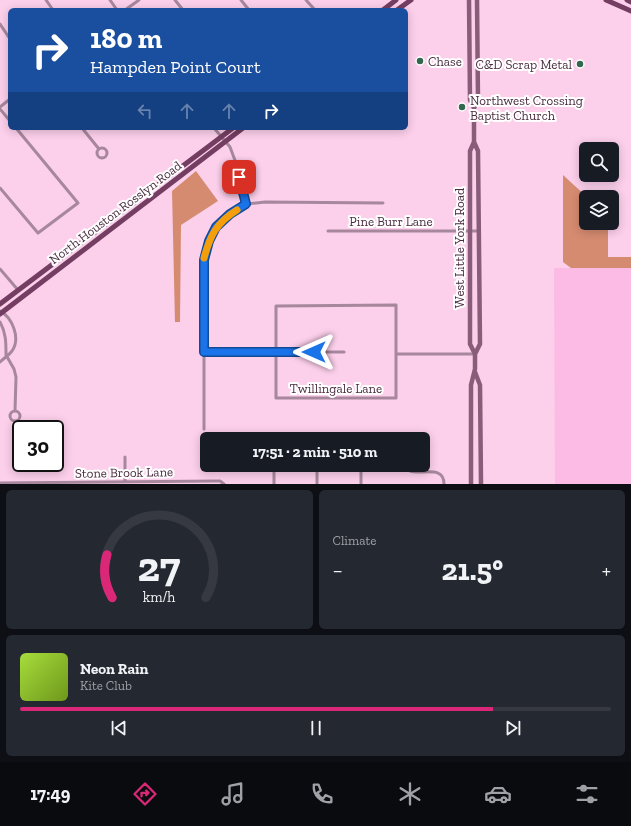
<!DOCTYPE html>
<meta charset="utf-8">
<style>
body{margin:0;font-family:"Zilla Slab",serif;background:#242831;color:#f1f3f6;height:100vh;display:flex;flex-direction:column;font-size:15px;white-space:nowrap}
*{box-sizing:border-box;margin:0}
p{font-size:13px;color:#9ea1a6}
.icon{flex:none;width:22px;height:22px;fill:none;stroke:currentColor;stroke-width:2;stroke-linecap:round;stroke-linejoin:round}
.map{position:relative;height:484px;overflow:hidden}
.sheet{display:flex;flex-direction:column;gap:6px;padding:6px;background:#0d0f14;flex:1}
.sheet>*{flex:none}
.guide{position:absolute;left:8px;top:8px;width:400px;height:122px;border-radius:6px;box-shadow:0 2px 10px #0003;background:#1a4fa0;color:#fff;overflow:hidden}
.fabs{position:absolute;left:579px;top:142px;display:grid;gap:8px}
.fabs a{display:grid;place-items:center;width:40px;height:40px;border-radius:6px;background:#171b24;box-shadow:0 2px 10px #0003;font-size:20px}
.speed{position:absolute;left:12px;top:420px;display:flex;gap:8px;font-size:20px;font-weight:700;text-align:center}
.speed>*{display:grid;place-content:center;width:52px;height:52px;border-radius:50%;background:#171b24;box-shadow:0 2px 10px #0003;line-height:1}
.speed .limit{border:2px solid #111;border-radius:6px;background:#fff;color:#111}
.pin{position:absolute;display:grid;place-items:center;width:34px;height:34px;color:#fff;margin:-17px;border-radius:8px;box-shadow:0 2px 6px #0006}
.me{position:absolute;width:44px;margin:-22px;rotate:270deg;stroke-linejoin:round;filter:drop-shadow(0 0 3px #0008)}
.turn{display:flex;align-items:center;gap:14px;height:84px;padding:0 16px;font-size:18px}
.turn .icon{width:52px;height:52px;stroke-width:2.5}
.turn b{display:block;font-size:28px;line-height:34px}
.lanes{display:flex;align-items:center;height:38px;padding:0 16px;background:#0003;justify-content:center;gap:20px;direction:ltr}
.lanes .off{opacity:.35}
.big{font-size:30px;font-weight:800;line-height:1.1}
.sheet .widget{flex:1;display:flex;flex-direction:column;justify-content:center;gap:6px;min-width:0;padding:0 14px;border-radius:6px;background:#242831}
.sheet .dial{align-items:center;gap:0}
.dial svg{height:104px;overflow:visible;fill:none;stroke:#363941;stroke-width:7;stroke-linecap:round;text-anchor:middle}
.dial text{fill:#f1f3f6;stroke:none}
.song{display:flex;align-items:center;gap:12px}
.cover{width:48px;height:48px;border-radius:6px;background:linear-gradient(135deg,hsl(80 70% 55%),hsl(80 70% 35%))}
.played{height:4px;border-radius:2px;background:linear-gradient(90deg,#db2777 80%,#363941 80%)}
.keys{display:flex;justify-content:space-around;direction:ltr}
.heat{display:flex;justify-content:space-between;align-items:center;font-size:22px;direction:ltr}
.sheet .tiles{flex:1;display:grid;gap:6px;grid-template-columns:1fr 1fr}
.widget:last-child{grid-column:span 2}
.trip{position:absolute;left:200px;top:432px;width:230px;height:40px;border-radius:6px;background:#171b24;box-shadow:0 2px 10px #0003;font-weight:800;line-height:40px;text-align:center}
.tabs{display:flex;height:64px;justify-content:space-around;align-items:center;background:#090b0e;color:#9ea1a6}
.tabs .icon{width:28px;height:28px}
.tabs .active{color:#db2777}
.tabs b{font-size:18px;color:#f1f3f6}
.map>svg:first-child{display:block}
.built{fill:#fbbbe4}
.forest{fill:#d58b70}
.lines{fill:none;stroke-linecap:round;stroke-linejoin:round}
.minor{stroke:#a6879b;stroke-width:3}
.secondary{stroke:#895d7a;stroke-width:4.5}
.primary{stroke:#733e62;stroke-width:5}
.route-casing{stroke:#114b97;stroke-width:10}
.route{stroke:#1a73e8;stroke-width:7}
.slow{stroke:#f59e0b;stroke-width:7}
.poi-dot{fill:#33684e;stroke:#fff;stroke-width:1.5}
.labels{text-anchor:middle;stroke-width:4;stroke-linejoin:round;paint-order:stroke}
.poi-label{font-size:13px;fill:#492c3f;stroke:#fff;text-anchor:start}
.street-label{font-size:13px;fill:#492c3f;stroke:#fff}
</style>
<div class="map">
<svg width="631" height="484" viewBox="0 0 631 484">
<rect width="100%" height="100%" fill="#fccfeb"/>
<!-- built -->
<path class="built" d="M554,268h77v216h-76z"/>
<!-- forest -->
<path class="forest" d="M196,171l22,30 -37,24 -1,97h-5l-3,-131z
M563,175l24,22h-1v26h22v34h23v11h-60l-8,-6z"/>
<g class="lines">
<!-- minor -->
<path class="minor" d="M46,0l7,10
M110,0l7,10
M175,0l8,10
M241,0l8,10
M306,0l9,10
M125,10l14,-10
M0,24l10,15
M0,107l10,-8
M0,109l10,12
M82,128l17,21
M214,128l16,19 6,16 10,41
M97 153a5 5 0 1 1 10 0a5 5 0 1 1-10 0Z
M0,188l38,45 40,-30 -62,-75
M328,231h151
M0,269l18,21
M396,305v93h-120v-92z
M0,311c12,6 21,27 12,40 -3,4 -8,7 -12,11
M0,322c6,11 6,20 6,33
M204,352h140
M397,354h78
M6,355l8,14 2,8 -1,34
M10 416a5 5 0 1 1 10 0a5 5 0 1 1-10 0Z
M204,429v-170l5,-18 7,-14 14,-13 16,-10 19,-2 118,1
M125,457v25
M361,465v19
M408,465l2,6c13,4 34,-6 34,13
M0,483l215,-2h5l4,3
M274,484v-19
M317,484v-19"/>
<!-- secondary -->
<path class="secondary" d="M469,0l1,100 4,8
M475,354l5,-10 -2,-193 -4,-9v-34l4,-8 -1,-100
M475,372l5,13 1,99
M471,484v-99l4,-16v-15l-5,-10v-193l4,-9"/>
<!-- primary -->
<path class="primary" d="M606,0l25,11
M627,0l4,2
M383,10l13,-10
M397,10l14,-10
M0,304l233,-176
M0,314l243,-186"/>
</g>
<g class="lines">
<defs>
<path id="route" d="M239,177l7,27 -16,10 -14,13 -7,14 -5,19v92h110"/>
</defs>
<!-- route casing -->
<use href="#route" class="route-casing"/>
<!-- route -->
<use href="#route" class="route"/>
<!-- slow -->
<path class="slow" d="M204,258c6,-22 12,-35 33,-48"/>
</g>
<!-- markers -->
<g class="poi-dot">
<circle cx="420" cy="61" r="4"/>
<circle cx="580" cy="64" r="4"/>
<circle cx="462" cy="107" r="4"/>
</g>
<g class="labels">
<!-- poi labels -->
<g class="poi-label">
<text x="428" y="66">Chase</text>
<text x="572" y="69" text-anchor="end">C&amp;D Scrap Metal</text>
<text x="470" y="105">Northwest Crossing<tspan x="470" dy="15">Baptist Church</tspan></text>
</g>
<!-- street labels -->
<g class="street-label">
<text transform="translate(115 212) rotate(-37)" y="5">North Houston Rosslyn Road</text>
<text x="391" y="226">Pine Burr Lane</text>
<text transform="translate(459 248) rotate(-90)" y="5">West Little York Road</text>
<text x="336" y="393">Twillingale Lane</text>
<text transform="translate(124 472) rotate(-1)" y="5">Stone Brook Lane</text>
</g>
</g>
</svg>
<div class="fabs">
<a><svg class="icon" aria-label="search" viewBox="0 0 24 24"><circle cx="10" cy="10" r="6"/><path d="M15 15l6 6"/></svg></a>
<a><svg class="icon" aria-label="layers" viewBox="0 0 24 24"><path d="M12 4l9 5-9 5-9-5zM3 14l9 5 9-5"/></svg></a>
</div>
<div class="speed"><div class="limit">30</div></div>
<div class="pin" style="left:239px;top:177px;background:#d93025"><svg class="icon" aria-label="arrive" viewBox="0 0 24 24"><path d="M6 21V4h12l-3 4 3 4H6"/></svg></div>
<svg class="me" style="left:314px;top:352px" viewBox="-20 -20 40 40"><path d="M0-17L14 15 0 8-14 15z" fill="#1a73e8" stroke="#fff" stroke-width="4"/></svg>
<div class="trip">17:51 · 2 min · 510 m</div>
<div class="guide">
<div class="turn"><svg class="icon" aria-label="right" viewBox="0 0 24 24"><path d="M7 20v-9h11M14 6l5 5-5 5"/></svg><div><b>180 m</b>Hampden Point Court</div></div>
<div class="lanes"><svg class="icon off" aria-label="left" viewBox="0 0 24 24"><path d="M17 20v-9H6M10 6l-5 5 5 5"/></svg><svg class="icon off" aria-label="ahead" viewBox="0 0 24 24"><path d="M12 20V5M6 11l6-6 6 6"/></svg><svg class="icon off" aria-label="ahead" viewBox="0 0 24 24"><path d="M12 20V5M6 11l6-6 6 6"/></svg><svg class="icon" aria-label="right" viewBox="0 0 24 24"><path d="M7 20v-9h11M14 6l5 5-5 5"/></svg></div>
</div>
</div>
<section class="sheet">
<div class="tiles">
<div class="widget dial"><svg viewBox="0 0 100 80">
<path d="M14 69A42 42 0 1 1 86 69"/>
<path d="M14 69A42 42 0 0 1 10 36" stroke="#db2777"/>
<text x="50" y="56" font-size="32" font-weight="700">27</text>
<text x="50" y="72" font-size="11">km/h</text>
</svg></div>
<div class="widget"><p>Climate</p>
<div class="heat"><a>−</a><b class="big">21.5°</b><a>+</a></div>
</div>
<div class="widget">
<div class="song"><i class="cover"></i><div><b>Neon Rain</b><p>Kite Club</p></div></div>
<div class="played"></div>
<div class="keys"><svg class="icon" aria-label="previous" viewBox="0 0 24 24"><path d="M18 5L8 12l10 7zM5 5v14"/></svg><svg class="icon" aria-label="pause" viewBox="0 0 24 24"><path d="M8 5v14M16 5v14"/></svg><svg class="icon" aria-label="next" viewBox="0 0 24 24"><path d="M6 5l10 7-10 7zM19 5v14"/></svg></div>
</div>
</div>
</section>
<nav class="tabs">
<b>17:49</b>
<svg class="icon active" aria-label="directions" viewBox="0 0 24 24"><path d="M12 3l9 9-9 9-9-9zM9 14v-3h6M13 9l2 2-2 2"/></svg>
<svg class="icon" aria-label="music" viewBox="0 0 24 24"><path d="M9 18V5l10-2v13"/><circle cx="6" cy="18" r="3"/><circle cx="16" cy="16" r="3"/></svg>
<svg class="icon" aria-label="phone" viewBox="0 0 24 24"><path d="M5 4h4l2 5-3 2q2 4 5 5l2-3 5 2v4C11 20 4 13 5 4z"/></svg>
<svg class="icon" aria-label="climate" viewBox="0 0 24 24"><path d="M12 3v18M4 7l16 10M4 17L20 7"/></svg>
<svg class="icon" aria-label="car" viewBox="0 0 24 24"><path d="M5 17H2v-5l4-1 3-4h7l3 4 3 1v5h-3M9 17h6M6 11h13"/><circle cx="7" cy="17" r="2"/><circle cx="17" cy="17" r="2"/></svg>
<svg class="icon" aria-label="filters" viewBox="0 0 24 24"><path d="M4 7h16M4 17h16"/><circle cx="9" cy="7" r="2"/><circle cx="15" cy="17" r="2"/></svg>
</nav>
